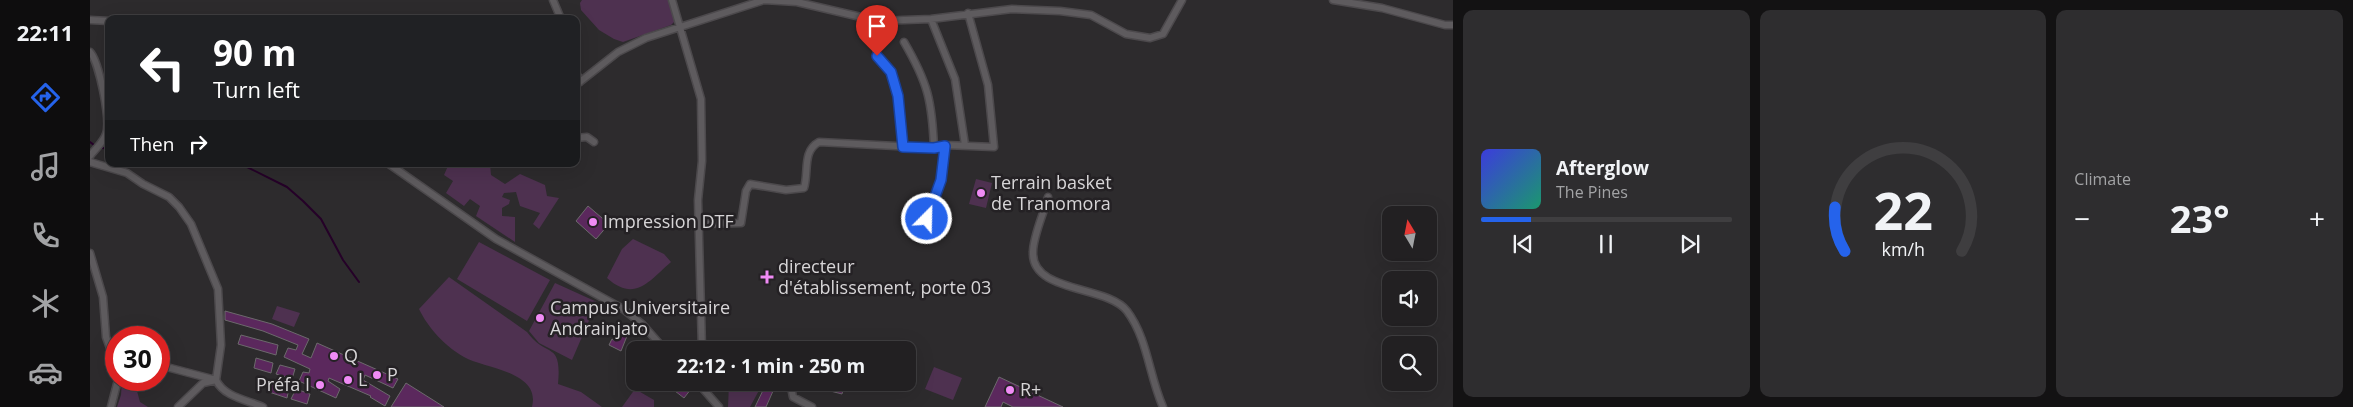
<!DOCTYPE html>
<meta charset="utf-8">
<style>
body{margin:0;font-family:"Open Sans",sans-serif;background:#2e2d2f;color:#f1f3f6;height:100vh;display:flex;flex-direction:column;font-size:19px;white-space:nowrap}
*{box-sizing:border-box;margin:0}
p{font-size:16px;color:#a2a3a5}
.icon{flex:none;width:28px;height:28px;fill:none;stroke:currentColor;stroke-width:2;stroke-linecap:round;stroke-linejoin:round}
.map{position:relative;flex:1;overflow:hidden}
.side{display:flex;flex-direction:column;gap:10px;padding:10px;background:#131213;width:900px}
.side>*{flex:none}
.guide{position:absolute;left:15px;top:15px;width:475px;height:152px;border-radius:10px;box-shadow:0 5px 20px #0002,0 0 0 1px #3f3e40;background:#202124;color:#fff;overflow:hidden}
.needle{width:32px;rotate:350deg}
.controls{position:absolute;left:1292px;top:206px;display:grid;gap:10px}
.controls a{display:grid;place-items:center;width:55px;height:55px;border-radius:10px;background:#222022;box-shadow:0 5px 20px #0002,0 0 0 1px #3f3e40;font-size:25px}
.speed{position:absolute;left:15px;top:326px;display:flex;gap:10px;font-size:25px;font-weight:700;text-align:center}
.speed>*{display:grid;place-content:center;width:65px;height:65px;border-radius:50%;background:#222022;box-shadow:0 5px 20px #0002,0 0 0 1px #3f3e40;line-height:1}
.speed .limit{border:8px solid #d22;background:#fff;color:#111}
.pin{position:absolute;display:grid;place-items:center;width:42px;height:42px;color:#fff;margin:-51px -21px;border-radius:50% 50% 50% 0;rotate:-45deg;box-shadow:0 0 5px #0007}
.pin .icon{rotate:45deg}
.me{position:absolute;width:55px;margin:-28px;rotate:23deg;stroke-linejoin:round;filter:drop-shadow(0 0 4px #0008)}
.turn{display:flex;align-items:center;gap:18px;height:105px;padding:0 25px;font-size:22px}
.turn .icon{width:65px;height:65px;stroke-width:2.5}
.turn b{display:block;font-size:35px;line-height:42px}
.then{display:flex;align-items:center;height:48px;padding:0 25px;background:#0003;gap:10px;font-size:19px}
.big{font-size:38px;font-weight:700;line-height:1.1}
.side .tile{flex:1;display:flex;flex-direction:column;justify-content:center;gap:8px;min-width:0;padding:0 18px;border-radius:10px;background:#2e2d2f}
.side .dial{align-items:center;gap:0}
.dial svg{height:130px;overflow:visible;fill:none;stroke:#3f3e40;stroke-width:7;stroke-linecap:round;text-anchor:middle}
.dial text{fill:#f1f3f6;stroke:none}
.song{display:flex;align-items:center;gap:15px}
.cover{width:60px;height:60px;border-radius:8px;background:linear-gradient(135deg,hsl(240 70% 55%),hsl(160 70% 35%))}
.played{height:5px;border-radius:2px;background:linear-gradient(90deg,#2563eb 20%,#3f3e40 20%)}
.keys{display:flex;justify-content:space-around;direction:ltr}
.heat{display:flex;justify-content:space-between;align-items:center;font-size:28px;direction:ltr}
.side .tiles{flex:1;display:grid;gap:10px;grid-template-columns:repeat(3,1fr)}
.trip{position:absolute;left:536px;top:341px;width:290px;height:50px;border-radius:10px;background:#222022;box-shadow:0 5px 20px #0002,0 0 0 1px #3f3e40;font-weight:700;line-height:50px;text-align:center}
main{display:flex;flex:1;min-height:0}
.dock{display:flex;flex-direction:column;width:90px;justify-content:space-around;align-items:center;background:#0e0d0e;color:#a2a3a5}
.dock .icon{width:35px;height:35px}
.dock .current{color:#2563eb}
.dock b{font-size:22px;color:#f1f3f6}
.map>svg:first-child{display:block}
.green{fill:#4e3150}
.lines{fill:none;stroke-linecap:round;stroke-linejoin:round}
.stream{stroke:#250128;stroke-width:2}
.building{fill:#5b285d;stroke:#6c696c}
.minor-casing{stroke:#4c494c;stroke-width:9}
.minor{stroke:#5e5b5e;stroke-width:6}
.route-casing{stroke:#184099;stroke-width:12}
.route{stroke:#2563eb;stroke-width:9}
.poi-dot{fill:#f08bf5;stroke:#242124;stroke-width:2}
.labels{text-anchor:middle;stroke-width:5;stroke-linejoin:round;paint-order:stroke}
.poi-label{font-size:18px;fill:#d7d5d7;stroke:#242124;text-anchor:start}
</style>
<main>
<nav class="dock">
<b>22:11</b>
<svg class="icon current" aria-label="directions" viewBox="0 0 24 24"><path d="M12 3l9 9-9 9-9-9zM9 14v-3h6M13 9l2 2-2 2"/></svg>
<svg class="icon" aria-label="music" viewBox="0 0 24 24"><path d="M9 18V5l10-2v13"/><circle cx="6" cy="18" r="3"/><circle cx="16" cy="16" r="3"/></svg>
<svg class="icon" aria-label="phone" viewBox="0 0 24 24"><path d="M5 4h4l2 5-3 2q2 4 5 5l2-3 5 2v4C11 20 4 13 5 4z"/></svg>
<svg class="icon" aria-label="climate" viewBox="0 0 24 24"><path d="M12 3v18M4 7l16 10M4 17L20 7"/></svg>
<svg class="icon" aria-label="car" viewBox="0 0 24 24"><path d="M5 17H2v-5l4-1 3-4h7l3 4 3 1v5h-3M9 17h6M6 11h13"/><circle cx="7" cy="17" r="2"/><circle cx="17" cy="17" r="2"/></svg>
</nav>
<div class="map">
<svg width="1363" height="407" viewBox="0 0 1363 407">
<rect width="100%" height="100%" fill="#2d2b2d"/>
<!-- green -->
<path class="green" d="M492,0h87l7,20 -5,5 -48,17 -9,-3 -15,-9 -18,-20 -1,-7z
M368,164l4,2 3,-2h25l1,11 14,9 15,-10 25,11 2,11 12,2 -20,31 -6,-5 7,-11 -20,-7 -4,-14 -12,1 -2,4 8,3 -1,4 -7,4v8l13,1v25l-39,-26 4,-10 -10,-7 -6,7 -18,-13 7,-12 -9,-6 4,-9z
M886,179l16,4 -6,25 -17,-4z
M543,239l31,15 7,8c-22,19 -36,41 -64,16l15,-29z
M389,242l71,38 -23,41 -70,-42z
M359,277l78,55c20,27 35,8 31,52l23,8 21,15h-70c9,-36 -47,-38 -68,-50 -18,-10 -36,-29 -45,-48z
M465,283l42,19 -25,58 -33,-17 -10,-12z
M187,306l23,7 -6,14 -22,-8z
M844,367l28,11 -9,22 -28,-11z
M32,380h12l6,22 8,5h-31l4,-12z
M639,383v-1l34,1 -13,24h-22z
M545,389l19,11v7h-32z"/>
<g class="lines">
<!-- stream -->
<path class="stream" d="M0,142l7,5 12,2
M151,164l46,23 16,14 18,18 22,41 16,22"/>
</g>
<!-- building -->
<path class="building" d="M498,206l21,18 -13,15 -20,-18z
M135,311l47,13 37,15 -7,15 9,4 6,-15 81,36 -5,9 -28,-13 -2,5 27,16 -5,10 -15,-9 1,-1 -42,-18 -1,3 12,8 -4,9 -37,-17 4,-9 6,1 1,-4 -26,-12 4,-9 8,2 2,-5 -35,-14 -38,-11z
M529,332l8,4 -6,15 -12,-6 3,-6 3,2z
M151,335l37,10 -2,10 -38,-11z
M166,358l17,5 -2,10 -17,-5z
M190,365l15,4 -3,10 -16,-5z
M909,377l64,30h-50l-10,-5 -2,5h-16z
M182,382l17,6 -2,10 -18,-6z
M592,382l9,7 -7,9 -9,-7z
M677,382h10l-11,25h-11z
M721,382h34l-3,12 -31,-8z
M316,383l27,17 11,7h-53z
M206,389l14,5 -3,10 -16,-5z"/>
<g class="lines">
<defs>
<path id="minor" d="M463,0l8,19
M582,0l29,99 1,62 -4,39 4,150
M1243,0l49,8 63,17h8
M770,17l7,16 9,11 1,12 14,16 7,24 5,51
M841,19l24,60 10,66
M0,20l19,1
M814,42c24,41 28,59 30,106
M0,52c9,9 21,69 16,82 -3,9 -11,15 -16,22
M486,72l4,10
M486,85l42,-33 28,-14 118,-38 33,2 81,19 53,-2 81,-10 48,2 31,4 35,19 24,4 13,-4 19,-34
M486,138l11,-1 7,5
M0,162l37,11 16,11 26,13 10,10 12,17 27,65 3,56 -5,35 -13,3 -25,24
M299,164l107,75 127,70 19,15 23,26
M958,197c-4,16 -15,39 -15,55 -2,41 74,33 94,59 21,28 22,65 36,96
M837,219l14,-39 4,-35
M610,224l41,-1 5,-32 4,-7 36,6 18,-2c5,-16 -2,-37 15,-46l115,6 11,-3 49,2 -6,-62 -20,-72
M0,253l13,44 3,40 10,28
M638,349l4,1
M69,365l57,15c8,17 31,20 47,27
M607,382l22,25
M700,382l3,15 19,10
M21,407l7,-27"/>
</defs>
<!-- minor casing -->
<use href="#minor" class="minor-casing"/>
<!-- minor -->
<use href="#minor" class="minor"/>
</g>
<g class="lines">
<defs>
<path id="route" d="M787,56l14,16 7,24 5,51 31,1 11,-2 -4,34 -14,39"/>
</defs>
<!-- route casing -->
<use href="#route" class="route-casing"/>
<!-- route -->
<use href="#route" class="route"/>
</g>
<!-- markers -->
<g class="poi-dot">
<circle cx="891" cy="193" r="5"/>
<circle cx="503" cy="222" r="5"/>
<path d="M674.5 269.5h5v5h5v5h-5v5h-5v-5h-5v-5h5z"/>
<circle cx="450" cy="318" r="5"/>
<circle cx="244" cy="356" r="5"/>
<circle cx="287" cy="375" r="5"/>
<circle cx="258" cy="380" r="5"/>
<circle cx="230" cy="385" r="5"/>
<circle cx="920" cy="390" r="5"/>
</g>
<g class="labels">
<!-- poi labels -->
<g class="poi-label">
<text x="901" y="189">Terrain basket<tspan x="901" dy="21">de Tranomora</tspan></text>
<text x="513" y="228">Impression DTF</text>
<text x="688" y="273">directeur<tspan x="688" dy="21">d'établissement, porte 03</tspan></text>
<text x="460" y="314">Campus Universitaire<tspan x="460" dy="21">Andrainjato</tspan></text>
<text x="254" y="362">Q</text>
<text x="297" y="381">P</text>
<text x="268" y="386">L</text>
<text x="220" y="391" text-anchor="end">Préfa I</text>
<text x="930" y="396">R+</text>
</g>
</g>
</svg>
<div class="controls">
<a><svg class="needle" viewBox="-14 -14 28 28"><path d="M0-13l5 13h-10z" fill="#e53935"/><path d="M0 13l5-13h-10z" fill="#a2a3a5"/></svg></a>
<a><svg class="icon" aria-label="sound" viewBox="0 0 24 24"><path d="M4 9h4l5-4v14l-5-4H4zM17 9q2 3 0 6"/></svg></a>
<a><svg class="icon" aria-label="search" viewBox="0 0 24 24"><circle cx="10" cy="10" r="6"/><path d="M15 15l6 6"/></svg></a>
</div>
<div class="speed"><div class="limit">30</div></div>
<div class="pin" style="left:787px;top:56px;background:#d93025"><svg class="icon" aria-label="arrive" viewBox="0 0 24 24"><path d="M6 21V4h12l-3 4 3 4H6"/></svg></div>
<svg class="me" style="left:837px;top:219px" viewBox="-20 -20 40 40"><circle r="17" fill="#2563eb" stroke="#fff" stroke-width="3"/><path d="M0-11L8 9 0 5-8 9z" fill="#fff"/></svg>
<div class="trip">22:12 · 1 min · 250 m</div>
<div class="guide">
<div class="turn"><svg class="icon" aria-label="left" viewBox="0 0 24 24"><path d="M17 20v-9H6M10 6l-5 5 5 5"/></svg><div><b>90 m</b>Turn left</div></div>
<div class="then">Then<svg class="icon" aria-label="right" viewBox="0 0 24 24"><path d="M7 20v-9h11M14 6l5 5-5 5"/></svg></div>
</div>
</div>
<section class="side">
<div class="tiles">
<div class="tile">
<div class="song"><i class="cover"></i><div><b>Afterglow</b><p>The Pines</p></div></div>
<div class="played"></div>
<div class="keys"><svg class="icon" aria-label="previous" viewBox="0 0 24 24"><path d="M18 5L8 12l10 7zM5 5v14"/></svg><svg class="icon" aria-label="pause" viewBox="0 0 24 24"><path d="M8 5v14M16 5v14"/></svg><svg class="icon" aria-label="next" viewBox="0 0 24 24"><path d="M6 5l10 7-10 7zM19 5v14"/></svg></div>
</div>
<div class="tile dial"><svg viewBox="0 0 100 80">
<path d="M14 69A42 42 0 1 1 86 69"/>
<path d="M14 69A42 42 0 0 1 8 42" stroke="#2563eb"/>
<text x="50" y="56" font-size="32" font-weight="700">22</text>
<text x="50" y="72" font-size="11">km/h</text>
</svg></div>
<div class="tile"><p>Climate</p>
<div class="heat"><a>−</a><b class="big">23°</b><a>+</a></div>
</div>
</div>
</section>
</main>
